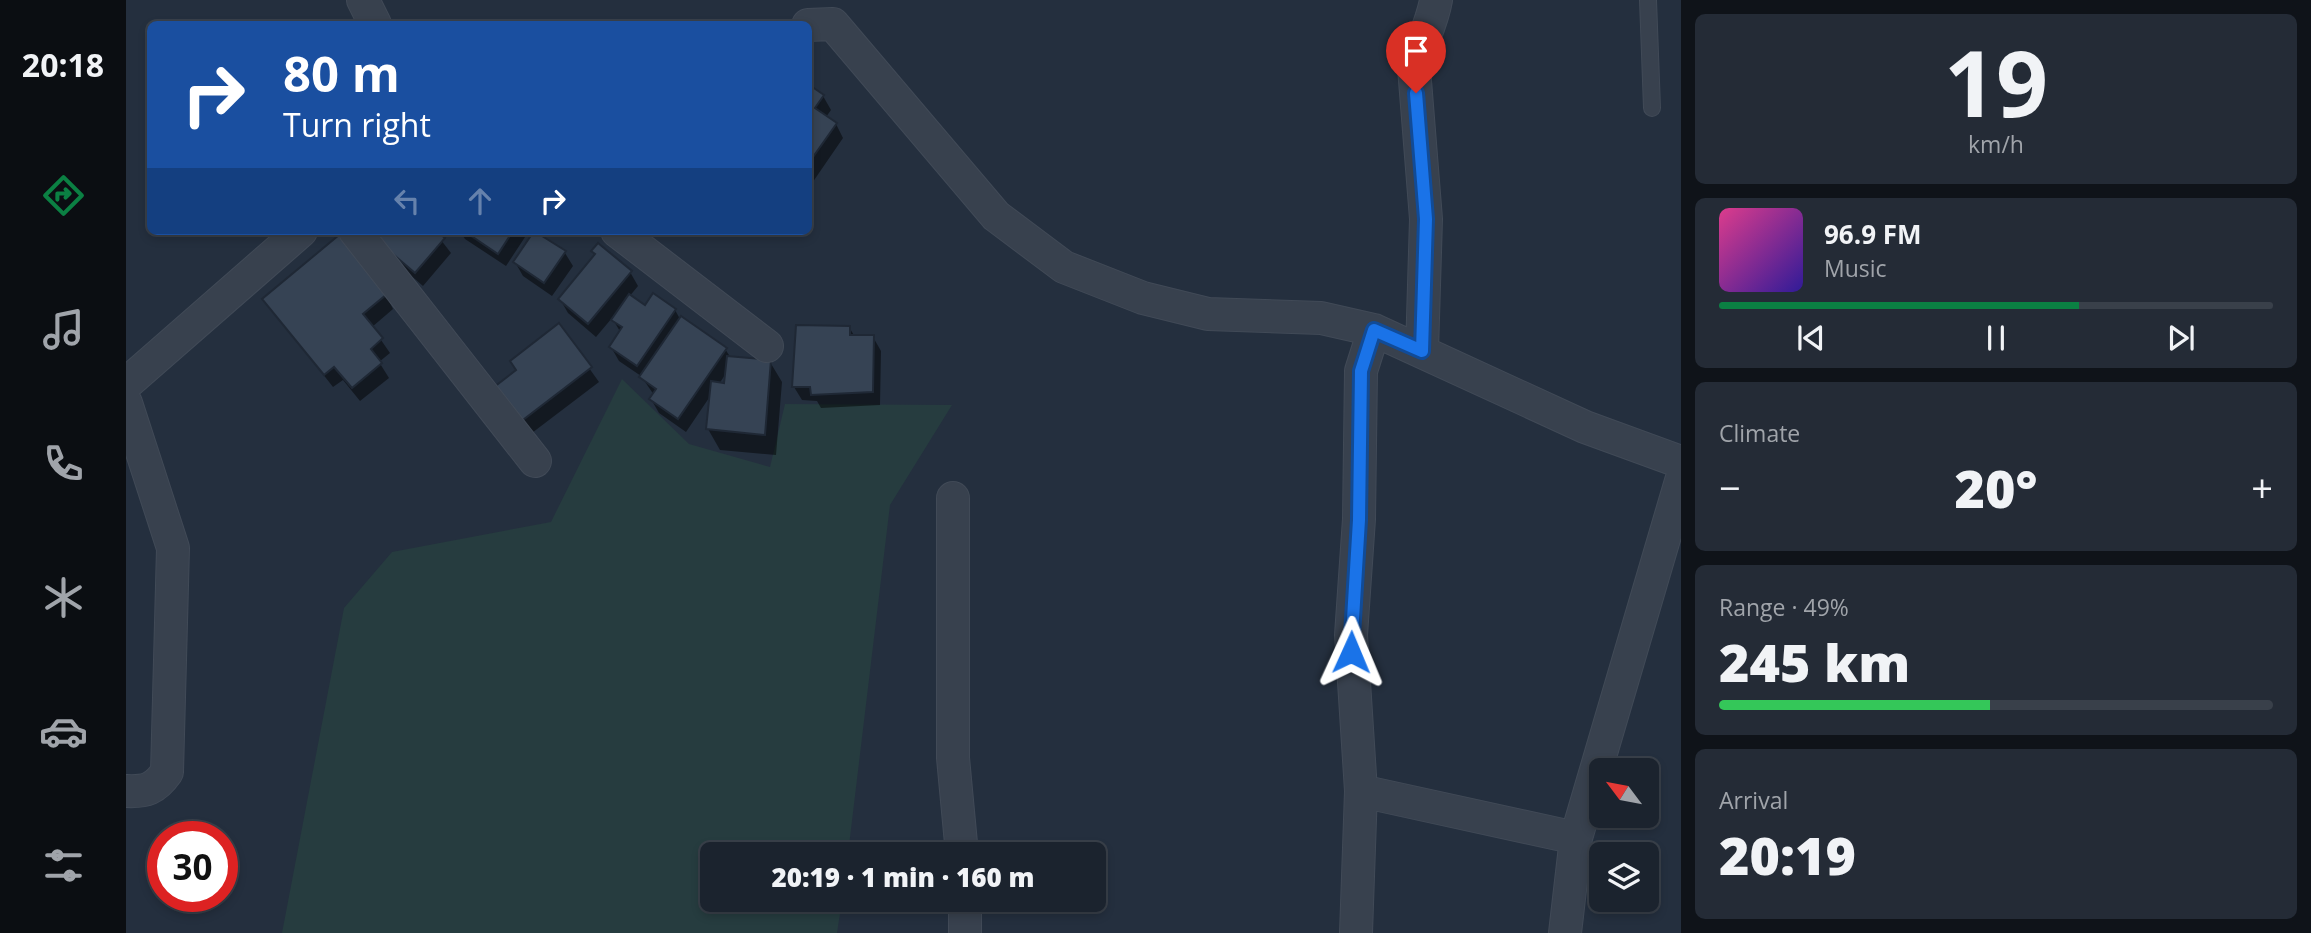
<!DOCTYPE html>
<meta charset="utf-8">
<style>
body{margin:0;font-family:"Open Sans",sans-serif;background:#242b36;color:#f1f3f6;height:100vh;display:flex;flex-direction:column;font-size:26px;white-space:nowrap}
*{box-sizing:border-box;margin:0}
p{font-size:23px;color:#a0a4aa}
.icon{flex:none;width:38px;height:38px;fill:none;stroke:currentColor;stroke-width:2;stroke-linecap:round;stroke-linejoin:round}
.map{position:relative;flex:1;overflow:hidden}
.details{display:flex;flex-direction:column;gap:14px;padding:14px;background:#0f1319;width:630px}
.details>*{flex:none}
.banner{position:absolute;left:21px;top:21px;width:665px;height:214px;border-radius:10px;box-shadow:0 4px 10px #0003,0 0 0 2px #39404a;background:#1a4fa0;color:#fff;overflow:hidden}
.needle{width:46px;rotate:302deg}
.tools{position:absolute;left:1463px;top:758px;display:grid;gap:14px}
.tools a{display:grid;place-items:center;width:70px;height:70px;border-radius:10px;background:#1b232e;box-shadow:0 4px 10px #0003,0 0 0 2px #39404a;font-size:35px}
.speed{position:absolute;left:21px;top:821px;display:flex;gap:14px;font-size:35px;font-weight:700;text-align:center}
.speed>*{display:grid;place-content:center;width:91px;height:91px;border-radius:50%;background:#1b232e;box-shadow:0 4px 10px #0003,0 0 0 2px #39404a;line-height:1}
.speed .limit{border:10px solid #d22;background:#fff;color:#111}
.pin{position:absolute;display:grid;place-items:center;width:60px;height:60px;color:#fff;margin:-72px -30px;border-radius:50% 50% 50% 0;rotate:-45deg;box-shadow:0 0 7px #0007}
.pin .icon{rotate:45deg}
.me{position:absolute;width:77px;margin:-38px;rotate:1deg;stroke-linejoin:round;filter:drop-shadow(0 0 5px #0008)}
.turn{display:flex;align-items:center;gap:24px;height:147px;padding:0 21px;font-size:32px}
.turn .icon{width:91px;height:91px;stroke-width:2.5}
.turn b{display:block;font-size:49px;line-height:60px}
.lanes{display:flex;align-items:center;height:66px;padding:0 21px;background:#0003;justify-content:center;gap:35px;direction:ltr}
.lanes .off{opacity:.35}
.big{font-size:52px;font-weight:800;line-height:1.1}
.details .tile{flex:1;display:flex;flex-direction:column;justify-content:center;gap:10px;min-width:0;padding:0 24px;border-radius:10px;background:#242b36}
.details .dial{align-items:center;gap:0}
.dial b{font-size:91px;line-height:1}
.song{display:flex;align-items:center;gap:21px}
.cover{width:84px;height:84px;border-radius:10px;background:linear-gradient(135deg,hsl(330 70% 55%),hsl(250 70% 35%))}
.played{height:7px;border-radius:4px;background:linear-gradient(90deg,#0b8043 65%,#39404a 65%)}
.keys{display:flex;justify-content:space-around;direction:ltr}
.heat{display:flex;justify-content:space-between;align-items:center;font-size:38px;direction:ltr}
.charge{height:10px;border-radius:5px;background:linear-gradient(90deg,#34c759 49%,#39404a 0)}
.trip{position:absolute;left:574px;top:842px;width:406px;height:70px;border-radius:10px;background:#1b232e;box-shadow:0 4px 10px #0003,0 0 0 2px #39404a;font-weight:800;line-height:70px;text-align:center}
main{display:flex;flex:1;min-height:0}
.tabs{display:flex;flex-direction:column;width:126px;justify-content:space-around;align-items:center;background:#0b0e12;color:#a0a4aa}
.tabs .icon{width:49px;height:49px}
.tabs .on{color:#0b8043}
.tabs b{font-size:32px;color:#f1f3f6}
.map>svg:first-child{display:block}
.green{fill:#263c3f}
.shadow{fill:#0007;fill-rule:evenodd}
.building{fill:#364354;stroke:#1f2835;stroke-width:2}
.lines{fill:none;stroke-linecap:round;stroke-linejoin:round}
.service-casing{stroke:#414a57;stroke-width:18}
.minor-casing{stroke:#414a57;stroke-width:34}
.service{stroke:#38414e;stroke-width:16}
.minor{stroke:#38414e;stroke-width:32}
.route-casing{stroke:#114b97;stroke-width:18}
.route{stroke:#1a73e8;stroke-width:12}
</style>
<main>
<nav class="tabs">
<b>20:18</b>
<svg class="icon on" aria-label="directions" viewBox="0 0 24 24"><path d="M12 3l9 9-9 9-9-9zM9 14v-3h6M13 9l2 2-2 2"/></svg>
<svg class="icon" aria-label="music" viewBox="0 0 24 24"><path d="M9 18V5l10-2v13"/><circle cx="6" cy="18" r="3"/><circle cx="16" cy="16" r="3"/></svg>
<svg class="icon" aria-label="phone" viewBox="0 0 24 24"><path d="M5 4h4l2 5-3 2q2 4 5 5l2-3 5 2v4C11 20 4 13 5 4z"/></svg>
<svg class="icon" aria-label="climate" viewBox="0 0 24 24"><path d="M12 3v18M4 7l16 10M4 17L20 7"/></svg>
<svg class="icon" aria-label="car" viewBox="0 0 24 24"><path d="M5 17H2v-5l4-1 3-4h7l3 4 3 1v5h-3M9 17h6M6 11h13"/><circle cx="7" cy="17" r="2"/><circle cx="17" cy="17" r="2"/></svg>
<svg class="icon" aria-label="filters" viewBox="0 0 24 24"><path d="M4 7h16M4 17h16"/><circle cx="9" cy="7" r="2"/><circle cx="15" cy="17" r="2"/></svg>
</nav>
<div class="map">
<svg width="1555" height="933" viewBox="0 0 1555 933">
<rect width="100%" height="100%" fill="#242f3e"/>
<!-- green -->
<path class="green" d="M496,379l67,65 81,23 15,-63 167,1 -62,100 -42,349h-136v46h130l-5,33h-555l62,-325 48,-56 159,-30z"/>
<!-- shadow -->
<path class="shadow" d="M682,86l15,10 8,14 -5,7 10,7 7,14 -35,51z
M244,231h64l17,22 -28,33 -46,-40z
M334,231h69l-23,35 -41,-27z
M409,233l30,20 8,13 -21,30 -29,-20 -8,-14z
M467,252l37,20 8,14 -9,11 17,10 29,3 5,9 45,30 6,9 39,4 12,20 -6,73 -56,-5 -12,-21 3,-34 -25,37 -27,-19 -8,-14 3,-4 -13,-19 -22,-15 -8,-14 10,-14 -9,-15 -16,19 -28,-24 -8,-14 35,-43zM601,372l-1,13 -7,-1z
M260,295l7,14 -21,18 18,26 -11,9 10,16 -29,23 -17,-21 -10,7 -69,-88z
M433,326l40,56 -75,57 -6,-68z
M723,327l6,10h18l8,14 -1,54 -59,3 -4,-7 -15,-1 -8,-13z"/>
<!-- building -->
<path class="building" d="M682,84l16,11 -9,13 22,15 -29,41z
M310,231l9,7 -30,35 -48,-41z
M338,231h49l-15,23z
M408,231l32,20 -22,32 -31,-21z
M213,235l48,59 -24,20 20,24 -12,11 11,14 -30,25 -18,-21 -10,8 -62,-76z
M472,243l34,28 -44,53 -30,-25 37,-45 -4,-3z
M527,293l23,16 -39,57 -28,-19 13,-20 -11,-7 18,-26 16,11z
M555,316l46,32 -49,71 -29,-20 7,-10 -17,-12z
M433,323l33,44 -77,59 -26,-35 27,-21 -6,-9z
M670,325l54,1v9h24l-1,57 -62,3 -1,-8h-18z
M601,356l44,4 -6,75 -59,-6 5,-48 13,2z"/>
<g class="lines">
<defs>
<path id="service" d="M1522,0l4,108"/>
<path id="minor" d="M237,0l12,24
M682,25l25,-1 163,192 68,51 79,31 65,16 113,4 53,12
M229,231l180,230
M491,231l150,115
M1296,351l4,-132 -12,-151c6,-24 18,-44 22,-68
M0,384l175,-153
M0,403l47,145 -6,224c-12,17 -21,20 -41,19
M827,498v260l9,96
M1235,791l215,47
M839,933v-33
M1230,933l5,-142 -10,-156 8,-116 2,-148 13,-41 211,97 96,35
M1439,933l11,-95 105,-357"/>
</defs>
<!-- service casing -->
<use href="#service" class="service-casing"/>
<!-- minor casing -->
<use href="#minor" class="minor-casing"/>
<!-- service -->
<use href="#service" class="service"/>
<!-- minor -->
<use href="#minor" class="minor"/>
</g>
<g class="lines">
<defs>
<path id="route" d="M1225,652l8,-132 2,-149 13,-41 48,21 4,-132 -10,-126"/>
</defs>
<!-- route casing -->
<use href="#route" class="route-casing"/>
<!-- route -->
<use href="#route" class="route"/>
</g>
</svg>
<div class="tools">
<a><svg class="needle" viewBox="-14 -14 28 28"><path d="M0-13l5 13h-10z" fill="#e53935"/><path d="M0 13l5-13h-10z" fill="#a0a4aa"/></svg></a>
<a><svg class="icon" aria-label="layers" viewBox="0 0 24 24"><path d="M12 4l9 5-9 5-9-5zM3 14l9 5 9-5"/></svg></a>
</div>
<div class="speed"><div class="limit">30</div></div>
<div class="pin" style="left:1290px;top:93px;background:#d93025"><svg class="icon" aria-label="arrive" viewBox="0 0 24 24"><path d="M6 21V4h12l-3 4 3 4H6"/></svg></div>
<svg class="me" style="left:1225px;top:652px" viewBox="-20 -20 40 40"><path d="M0-17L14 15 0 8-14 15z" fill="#1a73e8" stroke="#fff" stroke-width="4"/></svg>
<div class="trip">20:19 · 1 min · 160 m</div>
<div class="banner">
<div class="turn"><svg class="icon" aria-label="right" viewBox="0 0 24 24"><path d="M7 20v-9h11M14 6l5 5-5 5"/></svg><div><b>80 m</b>Turn right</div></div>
<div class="lanes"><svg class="icon off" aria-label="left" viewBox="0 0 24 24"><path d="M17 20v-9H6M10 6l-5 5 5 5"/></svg><svg class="icon off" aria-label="ahead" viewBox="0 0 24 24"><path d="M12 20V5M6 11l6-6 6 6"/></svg><svg class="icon" aria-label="right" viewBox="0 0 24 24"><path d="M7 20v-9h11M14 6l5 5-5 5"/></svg></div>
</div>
</div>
<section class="details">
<div class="tile dial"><b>19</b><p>km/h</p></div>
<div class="tile">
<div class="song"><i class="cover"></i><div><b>96.9 FM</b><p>Music</p></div></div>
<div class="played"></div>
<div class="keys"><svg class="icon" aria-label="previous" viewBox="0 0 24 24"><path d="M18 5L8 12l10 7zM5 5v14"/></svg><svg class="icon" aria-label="pause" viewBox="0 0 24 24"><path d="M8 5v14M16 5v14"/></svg><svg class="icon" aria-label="next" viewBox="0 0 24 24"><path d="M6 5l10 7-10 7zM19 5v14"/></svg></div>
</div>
<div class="tile"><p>Climate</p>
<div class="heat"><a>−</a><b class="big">20°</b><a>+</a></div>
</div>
<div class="tile"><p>Range · 49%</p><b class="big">245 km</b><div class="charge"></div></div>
<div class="tile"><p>Arrival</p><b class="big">20:19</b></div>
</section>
</main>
